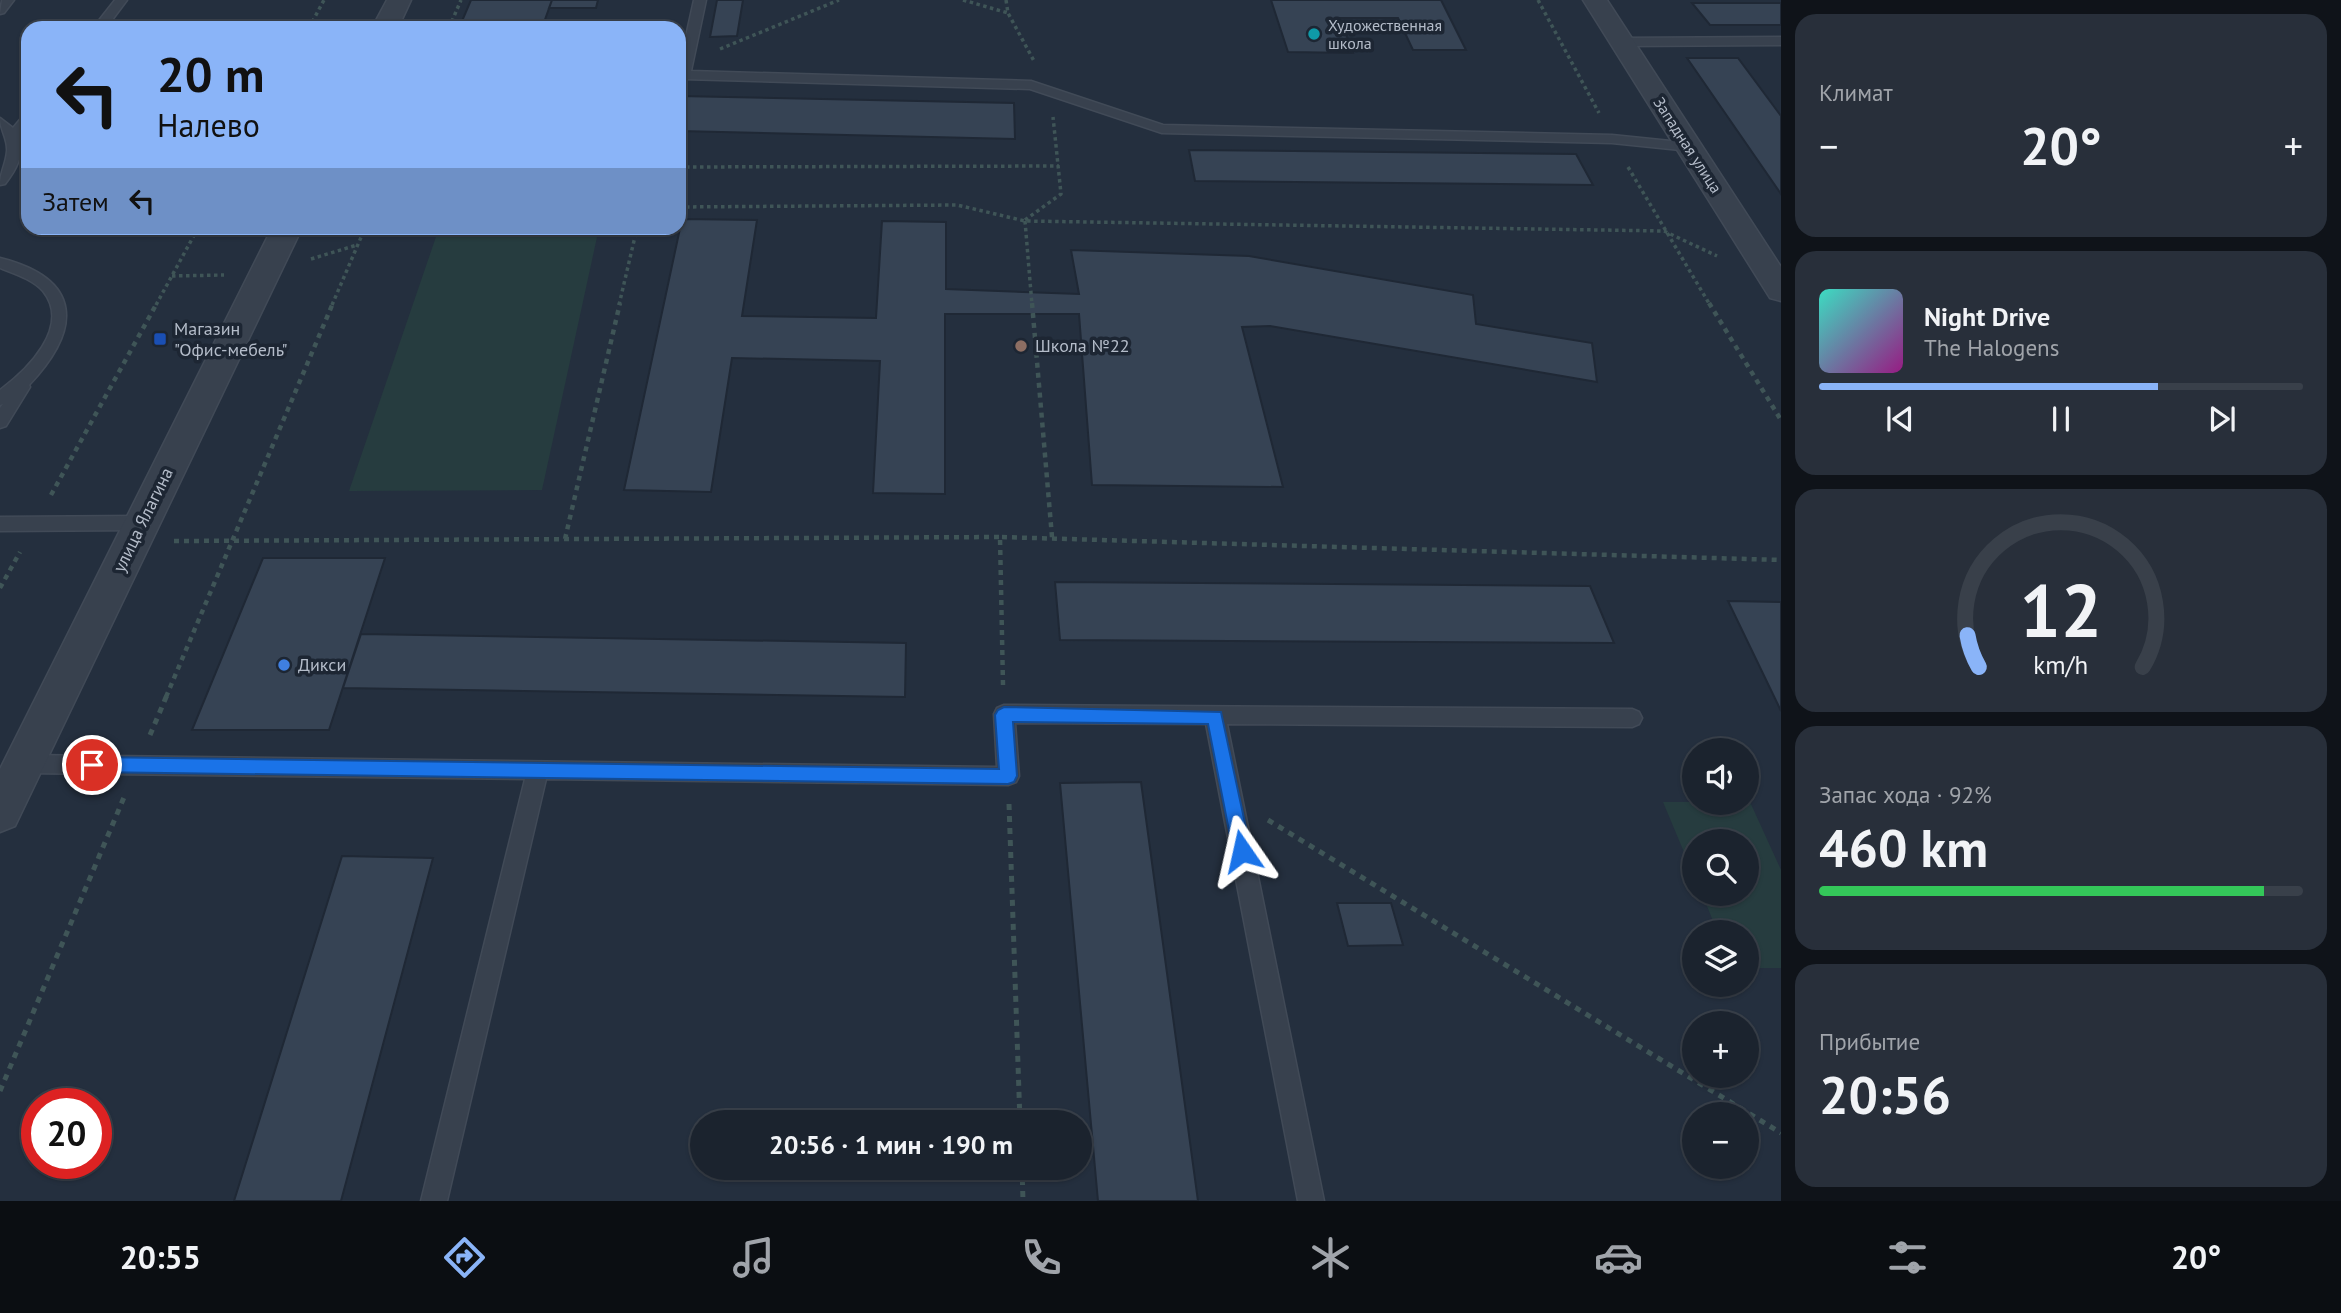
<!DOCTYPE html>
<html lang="ru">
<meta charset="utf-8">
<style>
body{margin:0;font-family:"PT Sans",sans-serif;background:#282f3a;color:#f1f3f6;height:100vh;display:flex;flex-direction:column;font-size:26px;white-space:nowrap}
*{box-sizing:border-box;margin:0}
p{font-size:23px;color:#a0a4aa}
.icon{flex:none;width:38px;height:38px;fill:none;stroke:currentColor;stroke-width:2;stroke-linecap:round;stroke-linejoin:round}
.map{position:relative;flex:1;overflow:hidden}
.side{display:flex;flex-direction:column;gap:14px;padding:14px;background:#0f1319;width:560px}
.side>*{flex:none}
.hud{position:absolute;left:21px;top:21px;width:665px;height:214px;border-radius:21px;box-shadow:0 2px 5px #0004,0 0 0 2px #39404a;background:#8ab4f8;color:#111;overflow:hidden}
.buttons{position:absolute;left:1682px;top:738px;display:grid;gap:14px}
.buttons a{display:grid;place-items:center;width:77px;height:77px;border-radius:50%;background:#1b232e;box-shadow:0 2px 5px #0004,0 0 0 2px #39404a;font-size:35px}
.speed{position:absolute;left:21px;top:1088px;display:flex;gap:14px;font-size:35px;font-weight:700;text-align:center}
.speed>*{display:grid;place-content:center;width:91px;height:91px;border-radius:50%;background:#1b232e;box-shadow:0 2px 5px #0004,0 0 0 2px #39404a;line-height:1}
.speed .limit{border:10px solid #d22;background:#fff;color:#111}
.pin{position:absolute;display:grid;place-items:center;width:60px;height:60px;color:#fff;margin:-30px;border:4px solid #fff;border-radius:50%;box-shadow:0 2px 7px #0007}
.me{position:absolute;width:77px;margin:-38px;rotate:349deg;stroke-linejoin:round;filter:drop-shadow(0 0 5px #0008)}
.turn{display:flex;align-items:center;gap:24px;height:147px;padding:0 21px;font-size:32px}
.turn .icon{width:91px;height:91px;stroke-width:2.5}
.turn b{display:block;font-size:49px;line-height:60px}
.then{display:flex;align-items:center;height:66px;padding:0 21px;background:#0003;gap:14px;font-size:26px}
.big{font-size:52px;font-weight:700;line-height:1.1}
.side .widget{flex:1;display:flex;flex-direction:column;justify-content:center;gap:10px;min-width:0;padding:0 24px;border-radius:21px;background:#282f3a}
.side .dial{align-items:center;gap:0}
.dial svg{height:182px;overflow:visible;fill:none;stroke:#39404a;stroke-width:7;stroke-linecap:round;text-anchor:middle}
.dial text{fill:#f1f3f6;stroke:none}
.song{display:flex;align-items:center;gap:21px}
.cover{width:84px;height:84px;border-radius:10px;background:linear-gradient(135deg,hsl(170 70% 55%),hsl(310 70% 35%))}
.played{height:7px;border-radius:4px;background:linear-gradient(90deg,#8ab4f8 70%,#39404a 70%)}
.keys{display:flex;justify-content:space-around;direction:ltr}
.heat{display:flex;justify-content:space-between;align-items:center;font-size:38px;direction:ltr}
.charge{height:10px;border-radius:5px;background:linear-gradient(90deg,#34c759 92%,#39404a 0)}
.trip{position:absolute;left:690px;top:1110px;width:402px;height:70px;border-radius:35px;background:#1b232e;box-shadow:0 2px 5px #0004,0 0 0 2px #39404a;font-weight:700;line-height:70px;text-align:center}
.menu{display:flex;height:112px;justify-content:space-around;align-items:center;background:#0b0e12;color:#a0a4aa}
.menu .icon{width:49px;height:49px}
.menu .selected{color:#8ab4f8}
.menu b{font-size:32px;color:#f1f3f6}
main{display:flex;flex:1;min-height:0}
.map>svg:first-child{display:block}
.green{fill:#263c3f}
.building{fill:#364354;stroke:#1f2835;stroke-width:2}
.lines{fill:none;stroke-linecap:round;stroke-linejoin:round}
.service-casing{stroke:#414a57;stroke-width:3}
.minor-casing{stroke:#414a57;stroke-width:3}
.tertiary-casing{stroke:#414a57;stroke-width:3}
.path-far2{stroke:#3f5557;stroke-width:3.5;stroke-dasharray:3.5 3.5;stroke-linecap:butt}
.path-far1{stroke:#3f5557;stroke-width:4.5;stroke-dasharray:5 5;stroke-linecap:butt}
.path{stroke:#3f5557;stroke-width:5;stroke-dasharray:6 6;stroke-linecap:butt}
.service{fill:#38414e;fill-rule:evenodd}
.minor{fill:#38414e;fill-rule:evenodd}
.tertiary{fill:#38414e;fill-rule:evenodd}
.route{fill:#1a73e8;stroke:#114b97;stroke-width:2}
.culture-dot{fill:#0f9aa8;stroke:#1d2633;stroke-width:2.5}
.transit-dot{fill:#1a4fb4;stroke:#1d2633;stroke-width:2.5}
.education-dot{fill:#8d6e63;stroke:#1d2633;stroke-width:2.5}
.shop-dot{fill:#3f7fe0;stroke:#1d2633;stroke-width:2.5}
.labels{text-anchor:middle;stroke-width:7;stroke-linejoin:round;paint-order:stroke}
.far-poi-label{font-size:16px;fill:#b4bcc9;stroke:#1d2633;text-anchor:start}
.far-street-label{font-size:16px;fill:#b4bcc9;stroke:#1d2633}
.poi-label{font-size:18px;fill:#b4bcc9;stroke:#1d2633;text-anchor:start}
.street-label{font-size:18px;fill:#b4bcc9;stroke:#1d2633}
</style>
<main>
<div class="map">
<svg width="1781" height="1201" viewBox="0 0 1781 1201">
<rect width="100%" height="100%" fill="#242f3e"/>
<!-- green -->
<path class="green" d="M439,228h160l-57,262 -193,1z
M1663,802h87l31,68v98h-34l-1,-35h-28l-16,-39h44v-52h-52v34z"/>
<!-- building -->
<path class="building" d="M471,0h81l-10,28h-83z
M552,0h46l-2,8h-47z
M717,0h26l-6,36 -27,1z
M1271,0h170l25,50h-53l-15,-32h-58l13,35 -65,-1z
M1692,3h89v22h-71z
M1687,58h51l43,58v78z
M679,96l335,7 1,36 -336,-8z
M1189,150l387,4 17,31 -398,-4z
M682,219l75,1 -15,96 134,2 6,-97 64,1v67l133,5 -8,-44 178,6 224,39 3,29 116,19 5,39 -327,-56 -28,1 41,160 -191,-2 -13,-171h-134v180l-72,-1 7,-132 -148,-3 -21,134 -87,-2z
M263,558h122l-56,172h-137z
M1055,582l535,4 24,57 -554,-3z
M1728,601l53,1v109z
M361,634l545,9 -1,54 -562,-9z
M1141,782l57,419h-100l-38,-418z
M342,856l91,2 -92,343h-107z
M1337,903h54l12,42 -55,1z"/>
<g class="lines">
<defs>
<path id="service" d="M2,0h12l-10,13 -4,1z
M115,0h12l-21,28h-13z
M694,0h12l-15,71 340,10 132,44 449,10 78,8 7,4 -7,4 -78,-8 -450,-10 -132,-44 -346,-10 -5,-2v-9z
M1781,37v8l-159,1 -6,-4 6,-4z
M28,115v13l-9,10c5,18 -3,32 -14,46l-5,1c0,-13 6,-21 7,-34 1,-12 -7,-21 -7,-33l13,10 10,-12z
M0,258c83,21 82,71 29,127l1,2 -24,39 -6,2v-20l3,-4 -3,1v-15c26,-19 72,-63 43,-99 -11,-12 -28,-17 -43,-23z
M141,516l6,2 3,5 -3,5 -6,2 -141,1v-14z
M1004,705l628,4 7,3 3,6 -3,6 -7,3 -405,-3 97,477h-26l-92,-477 -191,-1 4,53 -3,6 -8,3 -462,-6 -99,422h-26l104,-422 -501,-6 -7,-3 -4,-6 4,-6 7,-3 973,12 -3,-53 3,-6z"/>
<path id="minor" d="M1583,0h24l174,267v34l-11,-3z"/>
<path id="tertiary" d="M387,0h24l-13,28h-26z
M272,228h30l-287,598 -15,6v-63z"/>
</defs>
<!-- service casing -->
<use href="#service" class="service-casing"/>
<!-- minor casing -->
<use href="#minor" class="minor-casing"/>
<!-- tertiary casing -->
<use href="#tertiary" class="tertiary-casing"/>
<!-- path-far2 -->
<path class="path-far2" d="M963,0l45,13
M1006,0l2,13 26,48
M1538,0l61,113
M309,28l15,-28
M449,28l12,-28
M720,49l119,-49
M679,167l380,-1
M1628,167l82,138
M679,207l278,-2 68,16 639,10 53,25
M1025,220l36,-26 -8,-77
M1025,221l7,84
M311,259l46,-14
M172,276l52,-1
M156,305l42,-77
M332,305l33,-77
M619,305l18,-77"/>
<!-- path-far1 -->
<path class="path-far1" d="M1032,303l20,234
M1709,303l72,117
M51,495l106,-192
M565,539l55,-236
M174,541l826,-4
M0,588l20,-36
M1003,685l-3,-148 781,23
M166,697l167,-394"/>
<!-- path -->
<path class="path" d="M150,735l17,-40
M1009,804l11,318
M1268,820l513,313
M0,1091l125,-296
M1022,1167l1,34"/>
<!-- service -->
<use href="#service" class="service"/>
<!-- minor -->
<use href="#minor" class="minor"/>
<!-- tertiary -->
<use href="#tertiary" class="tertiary"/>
</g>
<!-- route -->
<path class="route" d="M1004,707l217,5 30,139 -2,6 -7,3 -6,-3 -3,-6 -25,-127 -195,-2 4,54 -3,6 -6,2 -916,-12 -6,-2 -3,-5 3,-6 6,-2 907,12 -4,-54 3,-5z"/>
<!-- markers -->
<circle class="culture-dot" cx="1314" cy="34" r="7"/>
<rect class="transit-dot" x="153" y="332" width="14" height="14" rx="3.5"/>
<circle class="education-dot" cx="1021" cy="346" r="7"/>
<circle class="shop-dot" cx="284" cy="665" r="7"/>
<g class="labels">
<!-- far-poi labels -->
<g class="far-poi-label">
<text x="1328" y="31">Художественная<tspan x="1328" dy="18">школа</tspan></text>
</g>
<!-- far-street labels -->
<g class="far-street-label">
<text transform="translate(1688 145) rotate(57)" y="6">Западная улица</text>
</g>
<!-- poi labels -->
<g class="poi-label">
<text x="174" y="335">Магазин<tspan x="174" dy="21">"Офис-мебель"</tspan></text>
<text x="1035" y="352">Школа №22</text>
<text x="298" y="671">Дикси</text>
</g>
<!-- street labels -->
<g class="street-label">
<text transform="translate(143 520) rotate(-64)" y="6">улица Ялагина</text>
</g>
</g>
</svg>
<div class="buttons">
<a><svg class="icon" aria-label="sound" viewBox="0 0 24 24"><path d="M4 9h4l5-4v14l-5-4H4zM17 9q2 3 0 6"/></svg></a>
<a><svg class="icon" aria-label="search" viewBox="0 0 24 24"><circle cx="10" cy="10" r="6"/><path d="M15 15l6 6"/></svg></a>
<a><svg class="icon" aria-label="layers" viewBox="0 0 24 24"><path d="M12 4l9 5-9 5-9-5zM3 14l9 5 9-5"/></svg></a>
<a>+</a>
<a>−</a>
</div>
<div class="speed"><div class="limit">20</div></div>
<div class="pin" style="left:92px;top:765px;background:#d93025"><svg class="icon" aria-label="arrive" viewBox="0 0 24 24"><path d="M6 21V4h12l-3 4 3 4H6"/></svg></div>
<svg class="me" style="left:1242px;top:851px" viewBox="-20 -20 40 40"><path d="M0-17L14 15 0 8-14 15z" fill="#1a73e8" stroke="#fff" stroke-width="4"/></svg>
<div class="trip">20:56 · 1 мин · 190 m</div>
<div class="hud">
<div class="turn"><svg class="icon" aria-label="left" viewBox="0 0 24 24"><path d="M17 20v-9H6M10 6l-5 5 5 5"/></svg><div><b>20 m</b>Налево</div></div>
<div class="then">Затем<svg class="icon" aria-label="left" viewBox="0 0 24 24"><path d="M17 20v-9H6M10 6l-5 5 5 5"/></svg></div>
</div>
</div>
<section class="side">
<div class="widget"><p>Климат</p>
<div class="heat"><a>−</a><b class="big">20°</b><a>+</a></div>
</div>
<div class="widget">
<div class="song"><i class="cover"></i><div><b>Night Drive</b><p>The Halogens</p></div></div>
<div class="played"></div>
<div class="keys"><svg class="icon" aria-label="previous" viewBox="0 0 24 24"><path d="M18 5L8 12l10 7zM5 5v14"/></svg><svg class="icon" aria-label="pause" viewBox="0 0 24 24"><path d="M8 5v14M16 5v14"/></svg><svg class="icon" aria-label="next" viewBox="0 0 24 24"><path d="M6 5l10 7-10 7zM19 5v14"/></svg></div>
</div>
<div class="widget dial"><svg viewBox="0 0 100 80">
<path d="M14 69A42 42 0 1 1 86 69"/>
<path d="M14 69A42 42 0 0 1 9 55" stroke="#8ab4f8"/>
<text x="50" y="56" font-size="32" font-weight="700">12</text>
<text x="50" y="72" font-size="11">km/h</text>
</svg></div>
<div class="widget"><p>Запас хода · 92%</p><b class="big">460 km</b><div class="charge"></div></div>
<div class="widget"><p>Прибытие</p><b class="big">20:56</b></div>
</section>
</main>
<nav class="menu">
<b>20:55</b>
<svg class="icon selected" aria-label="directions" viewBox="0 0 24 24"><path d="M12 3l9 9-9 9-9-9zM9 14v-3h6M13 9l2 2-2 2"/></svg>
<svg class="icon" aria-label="music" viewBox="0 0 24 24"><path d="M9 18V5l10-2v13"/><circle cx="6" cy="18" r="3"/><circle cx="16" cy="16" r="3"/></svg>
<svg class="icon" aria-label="phone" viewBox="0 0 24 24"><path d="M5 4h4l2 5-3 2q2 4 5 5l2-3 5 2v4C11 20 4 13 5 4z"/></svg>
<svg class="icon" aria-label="climate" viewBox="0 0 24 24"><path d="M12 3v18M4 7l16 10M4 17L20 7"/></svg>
<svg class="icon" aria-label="car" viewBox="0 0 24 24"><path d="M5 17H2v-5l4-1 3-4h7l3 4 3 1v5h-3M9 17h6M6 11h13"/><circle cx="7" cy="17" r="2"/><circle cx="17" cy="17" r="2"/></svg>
<svg class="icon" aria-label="filters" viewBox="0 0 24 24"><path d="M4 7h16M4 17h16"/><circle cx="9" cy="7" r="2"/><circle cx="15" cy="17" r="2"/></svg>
<b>20°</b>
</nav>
